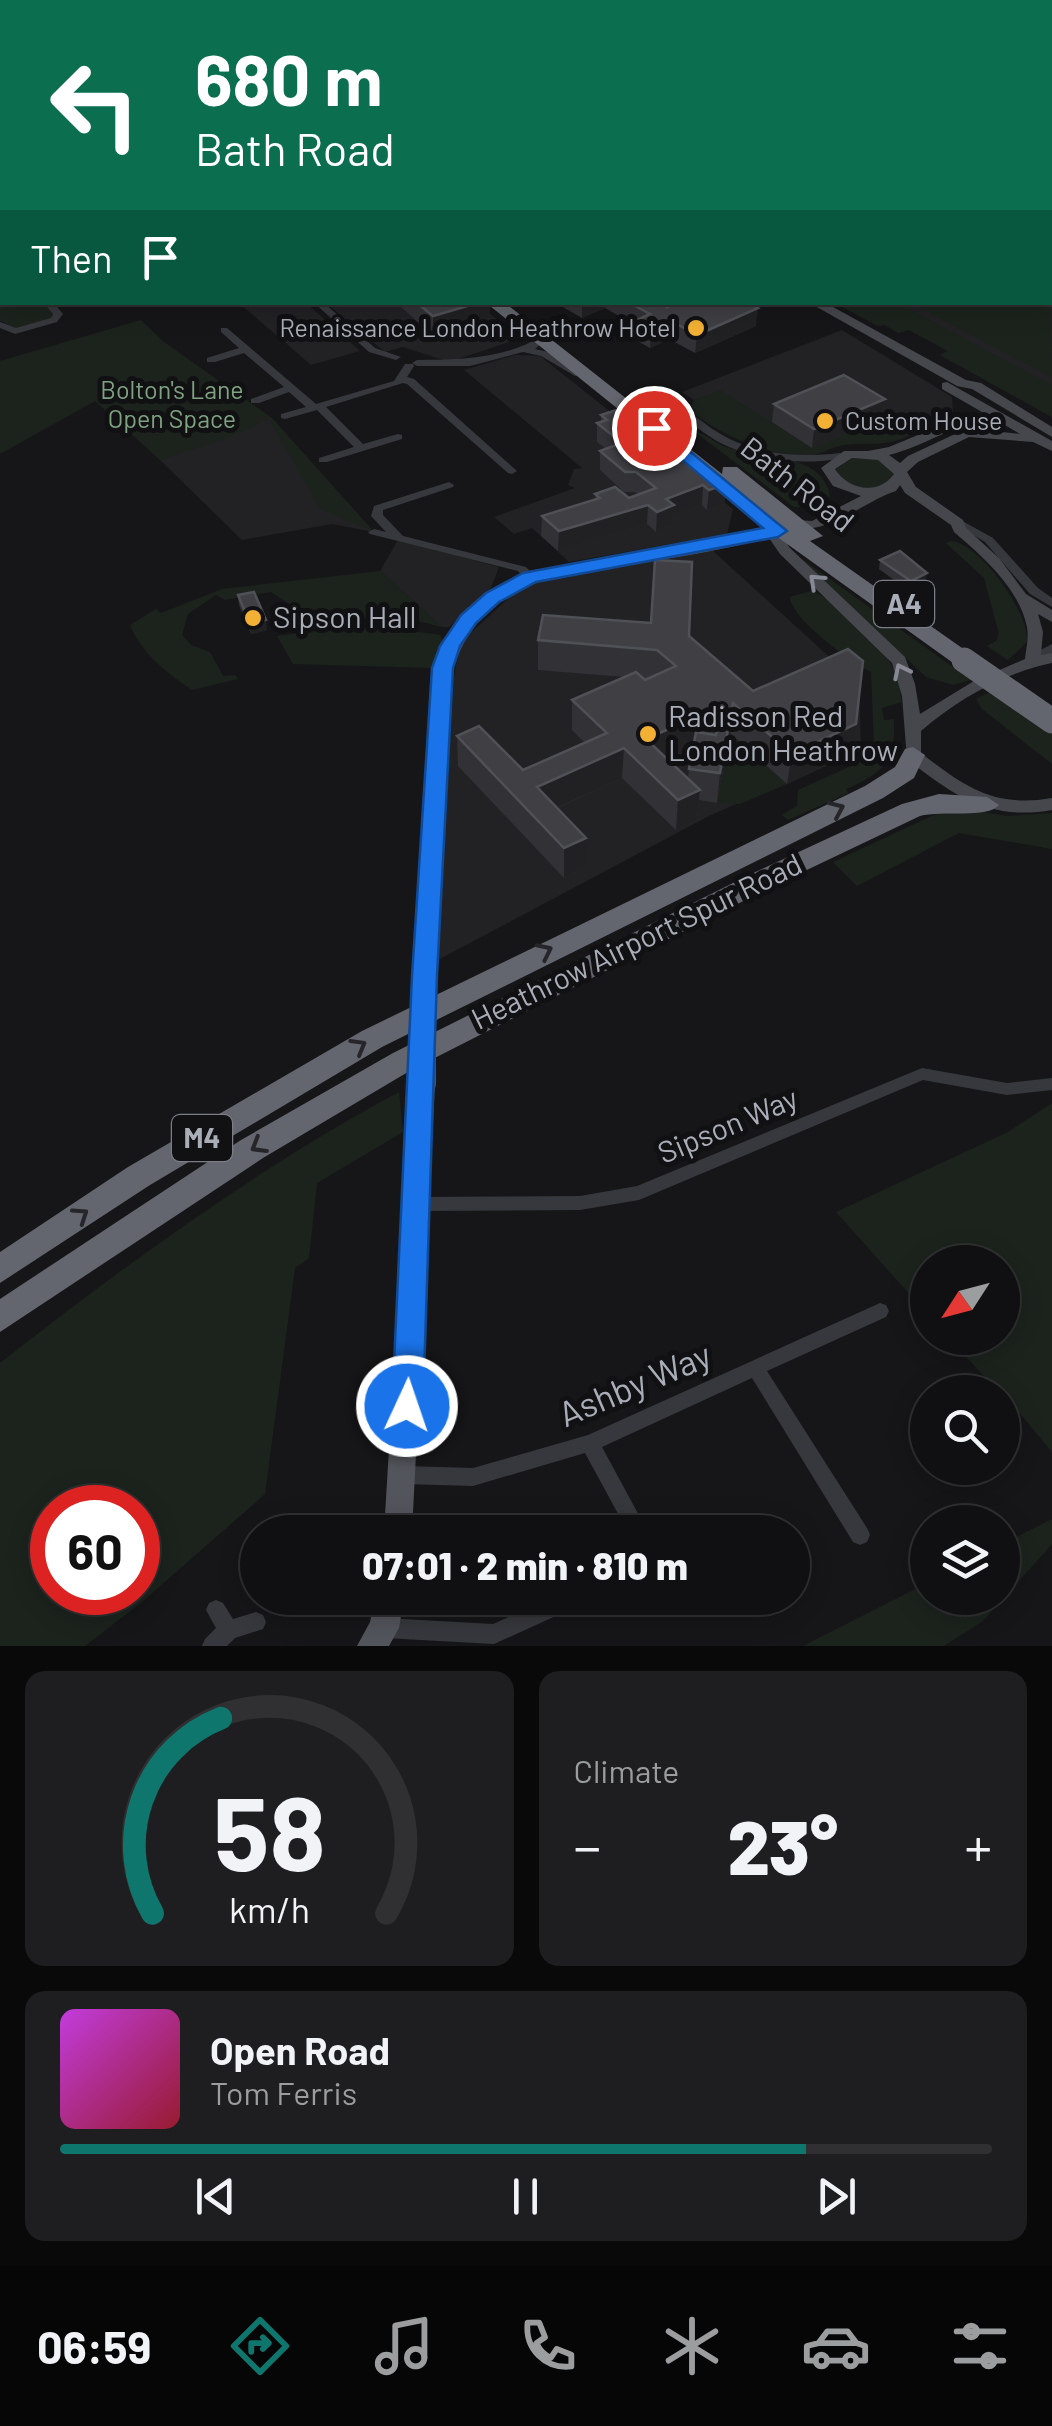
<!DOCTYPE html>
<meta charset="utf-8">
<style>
body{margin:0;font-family:Barlow,sans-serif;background:#1e1e20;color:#f1f3f6;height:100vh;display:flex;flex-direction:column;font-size:38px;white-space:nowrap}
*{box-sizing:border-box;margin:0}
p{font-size:32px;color:#9c9d9f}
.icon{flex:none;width:55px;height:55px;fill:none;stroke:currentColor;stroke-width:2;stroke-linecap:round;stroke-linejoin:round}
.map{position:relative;height:1646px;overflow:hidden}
.side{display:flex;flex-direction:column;gap:25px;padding:25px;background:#09090a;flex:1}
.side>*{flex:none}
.banner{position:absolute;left:0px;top:0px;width:1052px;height:305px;box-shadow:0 5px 25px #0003,0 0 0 2px #303032;background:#0b6e4f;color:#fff;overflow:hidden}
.needle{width:65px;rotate:234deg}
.fabs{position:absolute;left:910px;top:1245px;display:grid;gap:20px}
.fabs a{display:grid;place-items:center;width:110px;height:110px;border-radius:50%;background:#101012;box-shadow:0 5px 25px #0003,0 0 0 2px #303032;font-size:50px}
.speed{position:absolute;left:30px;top:1485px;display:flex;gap:20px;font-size:50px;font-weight:700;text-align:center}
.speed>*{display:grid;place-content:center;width:130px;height:130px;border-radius:50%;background:#101012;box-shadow:0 5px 25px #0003,0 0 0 2px #303032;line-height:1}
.speed .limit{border:15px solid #d22;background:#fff;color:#111}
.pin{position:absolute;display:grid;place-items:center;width:85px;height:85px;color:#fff;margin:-42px;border:5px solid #fff;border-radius:50%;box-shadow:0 2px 10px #0007}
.me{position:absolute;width:110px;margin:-55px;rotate:3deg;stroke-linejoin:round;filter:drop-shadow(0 0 8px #0008)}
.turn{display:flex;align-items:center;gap:35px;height:210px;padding:0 30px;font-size:45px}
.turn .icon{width:130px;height:130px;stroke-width:2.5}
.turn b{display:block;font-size:70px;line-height:85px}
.then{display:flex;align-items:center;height:95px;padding:0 30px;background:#0003;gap:20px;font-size:38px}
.big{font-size:75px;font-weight:800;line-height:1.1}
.side .card{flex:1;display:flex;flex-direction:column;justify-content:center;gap:15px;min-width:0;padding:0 35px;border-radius:20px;background:#1e1e20}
.side .dial{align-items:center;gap:0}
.dial svg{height:260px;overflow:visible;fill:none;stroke:#303032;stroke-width:7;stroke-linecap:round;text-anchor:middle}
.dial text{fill:#f1f3f6;stroke:none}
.song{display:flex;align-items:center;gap:30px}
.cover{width:120px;height:120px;border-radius:15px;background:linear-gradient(135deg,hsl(290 70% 55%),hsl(350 70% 35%))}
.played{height:10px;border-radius:5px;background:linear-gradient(90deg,#0f766e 80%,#303032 80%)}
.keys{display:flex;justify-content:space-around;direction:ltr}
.heat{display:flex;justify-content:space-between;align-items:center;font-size:55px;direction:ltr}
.side .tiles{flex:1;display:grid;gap:25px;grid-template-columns:1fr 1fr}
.card:last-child{grid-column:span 2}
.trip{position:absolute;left:240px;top:1515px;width:570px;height:100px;border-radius:50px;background:#101012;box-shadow:0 5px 25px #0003,0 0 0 2px #303032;font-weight:800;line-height:100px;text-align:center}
.tab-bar{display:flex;height:160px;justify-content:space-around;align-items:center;background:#060607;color:#9c9d9f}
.tab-bar .icon{width:70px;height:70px}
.tab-bar .current{color:#0f766e}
.tab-bar b{font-size:45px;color:#f1f3f6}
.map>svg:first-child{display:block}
.built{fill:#222225}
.green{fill:#1c231d;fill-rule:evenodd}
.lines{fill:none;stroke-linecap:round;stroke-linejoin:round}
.taxiway{fill:#303135;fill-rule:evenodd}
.runway{fill:#303135;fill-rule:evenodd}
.street{fill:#37383d;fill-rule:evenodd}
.secondary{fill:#45474d;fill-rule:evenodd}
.primary{fill:#53555c;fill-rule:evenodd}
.highway{fill:#63666e;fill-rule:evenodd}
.primary-bridge-far1{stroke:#53555c;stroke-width:20}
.primary-bridge{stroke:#53555c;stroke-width:26}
.highway-bridge{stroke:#63666e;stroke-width:25}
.wall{fill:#323236;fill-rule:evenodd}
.shaded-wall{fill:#212124}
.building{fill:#3f3f44;stroke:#4f5156;stroke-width:2.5}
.oneway{stroke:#858993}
.oneway2{stroke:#26262a}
.route{fill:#1a73e8;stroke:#114b97;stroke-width:2.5}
.poi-dot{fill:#f2b134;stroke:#111113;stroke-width:4}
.labels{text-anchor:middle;stroke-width:10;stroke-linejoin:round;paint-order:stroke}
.far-poi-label{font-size:25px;fill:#a8adb8;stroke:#111113;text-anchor:end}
.far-park-label{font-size:25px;fill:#7fa381;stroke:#111113}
.shield{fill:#111113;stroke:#7b7e86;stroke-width:2.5}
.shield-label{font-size:28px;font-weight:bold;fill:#a8adb8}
.street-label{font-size:30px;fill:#a8adb8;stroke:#111113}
.poi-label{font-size:30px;fill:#a8adb8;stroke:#111113;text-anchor:start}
.near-street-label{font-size:35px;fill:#a8adb8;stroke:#111113}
</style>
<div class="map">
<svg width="1052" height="1646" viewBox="0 0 1052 1646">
<rect width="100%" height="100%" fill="#161618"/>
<!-- built -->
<path class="built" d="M289,0h763v417l-112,-62 8,-4 -39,-21 -11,3 -13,-8 -7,1 -43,-23 215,-1v-300z
M239,303h67l54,48 -49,14z
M326,303h150l45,35 -72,24 -46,-15 -18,5z
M842,330l110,67 1,17 -47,23 -29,-18 -65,29 -92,-57 -26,9 -12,-8z
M515,355l25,1 193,153 -6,25 -158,28 -37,-34 -18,6 -20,-17 81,-29 -7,-3 6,-16 8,-1 -118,-98z
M271,417l103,115 -42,-8 -90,16 -82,-80z
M398,540l101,27 -8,21 -42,39h-7l-62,-56z
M712,550l147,134 2,65 -152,67 -271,144 16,-283 5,-28 7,-12 45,-41 32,-17z"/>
<!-- green -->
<path class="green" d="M0,266l2,36 41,1 10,8 -2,8 -34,10 -17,-8z
M1050,284l2,94 -141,-75 139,-1z
M835,303h63l154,82v32l-112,-62 8,-4 -39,-21 -11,3 -13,-8 -7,1z
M141,320l23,22 108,76 102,114 -54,-23 -51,-90 -40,19 -69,22 -65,-59 -95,53v-93z
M720,390l92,58 65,-29 29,18c-22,10 -38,5 -62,8 -13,2 -25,11 -38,11 -40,0 -87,-22 -117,-46l5,-10z
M695,432c12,2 17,9 28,14 32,13 100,5 107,50l-18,11h-18z
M852,458l27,2 15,14 -1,5c-18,13 -47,13 -57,-10z
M951,541c29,2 79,73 76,101l-19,18 -21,-14 9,-5 3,-7 -15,-56 -38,-35z
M795,554l176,126 -18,5 -27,-8z
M380,571l62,56 -44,-11 -96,7 -5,-2 -8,-17 -18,-12 -46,8 -9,-5 -28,19 -6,21 9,10 19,7 13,24 12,-1 3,4 -46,11c-25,-17 -50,-36 -62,-65l26,-16 5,4 61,-24z
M811,591c19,4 70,55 80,73 7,12 9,25 11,38l-20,6 2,12 10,-1c2,41 -10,54 -48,70l2,4 -4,2 -56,25 -6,-5 15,-9 1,-16 60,-27 16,-19 -3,-72c-20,-10 -81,-54 -81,-75z
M341,627l58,2 41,6 4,8 -10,25 -141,-4 -16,-28z
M990,692l62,42v30l-70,-55 -6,-10z
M727,730l60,54 -47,20 -23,-1z
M970,810l37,6 45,-3v36l-93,-16 -102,53 -24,-24 103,-48z
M399,1092l4,40 -86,51 -8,75 -14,10 -30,226 -123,108 -57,44h-85v-283c128,-100 256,-194 399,-271zM52,1508h86v84h-86z
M1052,1103v349l-50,-60h-4l-49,-54h53v-76h-74l-1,52 -91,-102 172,-80z
M1052,1519v25l-69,77 -39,25h-141l124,-63 1,15h74l1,-54z"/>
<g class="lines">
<!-- taxiway -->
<path class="taxiway" d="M778,0h24l2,2h-24z
M903,0h25l2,2h-25z
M1050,48h2v13h-2z
M1050,110h2v14h-2z"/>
<!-- runway -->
<path class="runway" d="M514,0h51l2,2h-51z
M1050,228h2v37h-2z"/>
<!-- street -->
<path class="street" d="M0,150h2v4h-2z
M0,168h2v5l-2,1z
M2,221v6l-2,1v-6z
M0,260l2,1v6l-2,-1z
M43,302h10l10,12 -6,8 -42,12 -15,-6v-6l16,6 35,-10 2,-4z
M313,302h10l52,46 26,9 -5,3 -27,-8z
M221,328h6l89,76 78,-23 11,-17h8l1,2 -7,11 7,2 103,92 -5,3 -4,-1 -101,-89 -4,-1 -77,24 37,37 35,-10 4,1v4l-75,23h-8v-4l35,-11 -37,-37 -32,9 -4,-1v-4l25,-7 -17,-15 -30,11h-8v-4l33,-12 -40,-34 -29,9h-8v-4l32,-10 -18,-16z
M541,336l5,3 -11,10 13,3 35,20v4h-8l-34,-20 -18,-4 -53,14h-53l-5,-3 5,-3c42,0 89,-1 124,-24z
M674,402c16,8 29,22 45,31 36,22 80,25 121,20l5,3 -1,2c-42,8 -92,3 -129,-18 -16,-10 -30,-22 -45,-33l-1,-2z
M449,482l5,3 -1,2 -70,23v5l20,21 123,31 10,11 -2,2h-8l-8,-9 -148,-37 -2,-2 6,-3 12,3 -15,-16 3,-10z
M948,513l45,25 45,50 14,10v9l-22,-13 -45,-52 -41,-24v-4z
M1052,644v9l-15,9h-8l-2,-3 2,-3z
M922,1068l85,15 45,-5v12l-45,5 -84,-15 -284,120 -59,10 -164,1 -6,-2 -2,-5 2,-5 6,-2 164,-1 57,-10z
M880,1303l6,2 3,6 -3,6 -119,54 100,157 3,7 -3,7 -7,3 -7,-3 -101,-164 -150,69 46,85h-20l-43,-79 -112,33 -69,-2 -7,-3 -3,-6 3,-6 7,-3 69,2 115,-33z
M551,1598h32l-3,7 -86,39 -110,-6 -7,-3 -3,-7 3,-7 7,-3 109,6z
M216,1600l7,3 10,16 23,-7 7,3 3,7 -3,7 -28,9 -8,8h-25l3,-7 11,-11 -10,-18 3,-7z"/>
<!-- secondary -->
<path class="secondary" d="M278,0h11l1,2h-10z
M808,302h16l142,78 15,3 71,44v10l-80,-48 -15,-3z
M947,382l105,59v10l-19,-9 -64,-5 -51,25 -11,10 9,15 47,33 3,8 33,30 27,36 26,16v12l-14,-8 5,18 -2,23 11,-2v10c-48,10 -94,36 -131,68v22c44,34 73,55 131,45v12c-62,11 -98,-14 -145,-51l-5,-63 -10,-33 -112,-109 -11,-16 4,-10h10v10l7,10 115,109 10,27 5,30 54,-33 51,-22c1,-10 4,-21 2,-32 -8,-39 -44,-70 -73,-95l-3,-7 -46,-32 -5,-8 -4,6c-30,9 -77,51 -106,33l7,-4 15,1 49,-25 -28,-10 -12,-18 23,-17h24l21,-4 70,-29 23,-6 -40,-23v-6zM993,418l27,16 -37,-4 9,-6 -7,-4 -77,36 -8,7 -11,-8c36,-9 67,-32 104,-37zM852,458l26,2 16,14c-15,21 -45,17 -59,-5z"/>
<!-- primary -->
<path class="primary" d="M795,520l8,5 -2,3c-45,15 -90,24 -136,31 -98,14 -194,14 -217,131l-13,286 -3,6h-16l-3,-6 17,-286 15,-47 20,-30 39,-31 32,-11 187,-32z
M423,1074l8,2 4,7 -23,449h-28l27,-449 4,-7z
M375,1598h29l-5,30 -10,18h-32l13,-24z"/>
<!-- highway -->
<path class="highway" d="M105,0h15l1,2h-15z
M485,302h19l218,172 1,-7h14l86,69 -13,5 162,114 3,5 -3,5h-16l-180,-129z
M913,747l12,8 -11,23 -31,20 -501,249 -232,138 -150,98v-31l128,-85 234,-136 503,-245 30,-19 10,-18z
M939,794l48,3 12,8c-11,14 -58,5 -79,11l-153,73 -354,180 -150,89 -263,174v-33l241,-159 152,-87 356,-178 153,-71z"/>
<!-- primary-bridge-far1 -->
<path class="primary-bridge-far1" d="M423,1059l1,-83"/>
<!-- primary-bridge -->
<path class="primary-bridge" d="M423,1083v-26"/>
<!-- highway-bridge -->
<path class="highway-bridge" d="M964,660l88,61"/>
</g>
<!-- wall -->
<path class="wall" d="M138,0h60v2h-57z
M395,302h95v16l-57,17z
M554,302h105l8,5 89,19 -61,27 -26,-14 -19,9 -16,-9 1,-14 -30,-17 -23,10z
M885,399l-3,19 -70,30 -40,-26 2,-18z
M601,415l125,69 -2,20 -17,6 -5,-5 -28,10 -1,10 -17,7 -9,-8 -89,27 -17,-15 1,-20 53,-16v-6l34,4 9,-4 -3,-2h-11l-24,-22v-19l6,-2 -9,-7v-19l4,-2z
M880,560l45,23 -16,8 -30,-22z
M238,595l29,35 -16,4 -12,-29z
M689,636l64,55 98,63 -64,30 -57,-51 -13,70 -18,-3 -2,20 -21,10 -54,-52 -65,30 28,60 -21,10 -106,-112 -1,-30 66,34 62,-27 -13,-13v-30l53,-23 -87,-7v-30zM693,747l-4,22 -1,9 -21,-19z"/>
<!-- shaded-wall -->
<path class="shaded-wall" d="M173,0h25v2h-37z
M481,302h9v16l-57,17v-19z
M582,302h23v6l-23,10z
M758,308l-2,18 -61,27 2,-18z
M671,321l-2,18 -19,9 1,-18z
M885,399l-3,19 -70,30 2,-19z
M726,484l-2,20 -17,6 2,-20z
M703,485l-1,20 -28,10 -1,10 -17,7 1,-20 9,-13z
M648,505l-1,19 -89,27 1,-20z
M927,573l-2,10 -16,8 2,-10z
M266,620l1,10 -16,4 -1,-10z
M733,703l-3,30 -13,70 3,-30z
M709,711l-3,30 -62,28 2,-30z
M856,724l-5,30 -64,30 5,-30z
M624,748l-2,30 -86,39 1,-30z
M700,790l-3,30 -21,10 2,-30z
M586,838l-1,30 -21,10v-30z"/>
<!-- building -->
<path class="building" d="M24,0h51l4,2 -61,-1z
M416,302h65l-48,14z
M628,302h31l8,5 11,-5h70l10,6 -61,27 -26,-14 -20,9 -16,-9 15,-7z
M844,375l41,24 -71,30 -40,-25z
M626,407l68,58 14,5 18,14 -17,6 -6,-5 -37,14 8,6 -17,7 -9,-7 -89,26 -17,-15 58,-18 -5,-4 20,-7 14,11 27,-10 -20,-16h-11l-25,-21 22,-8 -25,-20 10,-3 -6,-5z
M900,551l27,22 -16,8 -31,-21z
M655,560l37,2 -3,74 64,55 95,-42 15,12 -7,63 -64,30 -59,-51 -13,70 -31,-4 7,-37 20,3 3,-16 -10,-8 -63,28 54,51 -22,10 -54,-52 -87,39 49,51 -22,10 -107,-112 22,-10 44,44 84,-37 -35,-33 64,-28 9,8 31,-14 -19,-16 -119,-10 5,-25 108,8z
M254,592l12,28 -16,4 -12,-29z"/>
<!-- one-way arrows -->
<defs><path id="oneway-chevron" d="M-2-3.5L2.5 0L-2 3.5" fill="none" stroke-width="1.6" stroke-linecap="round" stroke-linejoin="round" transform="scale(2.5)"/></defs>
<g class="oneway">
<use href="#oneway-chevron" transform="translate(816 581) rotate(-137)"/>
<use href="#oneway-chevron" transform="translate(901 671) rotate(-116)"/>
</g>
<g class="oneway2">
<use href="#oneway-chevron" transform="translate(837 809) rotate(-24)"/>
<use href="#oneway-chevron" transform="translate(545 951) rotate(-26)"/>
<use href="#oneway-chevron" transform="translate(359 1046) rotate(-30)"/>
<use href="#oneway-chevron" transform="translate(258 1146) rotate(149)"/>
<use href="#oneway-chevron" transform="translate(81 1215) rotate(-34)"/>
</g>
<!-- route -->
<path class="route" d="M654,422l133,109 -9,6 -242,45 -37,20 -23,21 -16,23 -7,22 -16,308 -14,430 -5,11 -11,4 -11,-4 -4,-11 20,-430 20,-308 8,-22 21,-31 25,-22 37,-20 240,-45 -115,-97 -2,-3z"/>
<!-- markers -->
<g class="poi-dot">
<circle cx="696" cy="328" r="10"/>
<circle cx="825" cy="421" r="10"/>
<circle cx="253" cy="618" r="10"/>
<circle cx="648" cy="734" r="10"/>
</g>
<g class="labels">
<!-- far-poi labels -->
<g class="far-poi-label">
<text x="676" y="337">Renaissance London Heathrow Hotel</text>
<text x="845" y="430" text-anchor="start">Custom House</text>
</g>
<!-- far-park labels -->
<g class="far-park-label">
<text x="172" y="399">Bolton's Lane<tspan x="172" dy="29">Open Space</tspan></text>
</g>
<!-- shield labels -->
<g class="shield">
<rect x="874" y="581" width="60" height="46" rx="8"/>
<rect x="172" y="1115" width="60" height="46" rx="8"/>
</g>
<g class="shield-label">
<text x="904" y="614">A4</text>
<text x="202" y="1148">M4</text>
</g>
<!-- street labels -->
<g class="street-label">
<text transform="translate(797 485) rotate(38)" y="10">Bath Road</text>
<text transform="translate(637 942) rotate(-26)" y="10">Heathrow Airport Spur Road</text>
<text transform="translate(728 1126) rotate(-23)" y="10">Sipson Way</text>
</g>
<!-- poi labels -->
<g class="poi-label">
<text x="273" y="628">Sipson Hall</text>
<text x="668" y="727">Radisson Red<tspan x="668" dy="34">London Heathrow</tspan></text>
</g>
<!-- near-street labels -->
<g class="near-street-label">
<text transform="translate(635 1385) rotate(-23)" y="12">Ashby Way</text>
</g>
</g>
</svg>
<div class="fabs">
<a><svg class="needle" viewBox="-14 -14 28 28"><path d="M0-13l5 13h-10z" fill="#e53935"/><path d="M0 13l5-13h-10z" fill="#9c9d9f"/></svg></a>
<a><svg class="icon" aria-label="search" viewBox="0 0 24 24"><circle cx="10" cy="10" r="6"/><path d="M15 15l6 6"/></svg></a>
<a><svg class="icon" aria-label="layers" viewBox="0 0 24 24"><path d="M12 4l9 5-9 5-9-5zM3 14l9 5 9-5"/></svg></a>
</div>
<div class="speed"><div class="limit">60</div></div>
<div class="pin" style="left:654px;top:428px;background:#d93025"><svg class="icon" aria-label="arrive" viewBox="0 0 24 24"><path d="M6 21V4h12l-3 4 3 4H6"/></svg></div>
<svg class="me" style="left:407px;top:1406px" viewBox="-20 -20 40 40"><circle r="17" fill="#1a73e8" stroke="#fff" stroke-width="3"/><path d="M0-11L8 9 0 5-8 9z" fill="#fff"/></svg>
<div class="trip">07:01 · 2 min · 810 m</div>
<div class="banner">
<div class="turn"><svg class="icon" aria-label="left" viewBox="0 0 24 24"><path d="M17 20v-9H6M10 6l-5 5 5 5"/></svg><div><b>680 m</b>Bath Road</div></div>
<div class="then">Then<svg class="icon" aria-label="arrive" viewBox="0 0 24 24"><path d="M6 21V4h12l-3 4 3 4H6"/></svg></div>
</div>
</div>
<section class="side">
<div class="tiles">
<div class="card dial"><svg viewBox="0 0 100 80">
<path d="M14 69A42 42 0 1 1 86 69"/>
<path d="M14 69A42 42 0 0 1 35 9" stroke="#0f766e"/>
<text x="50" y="56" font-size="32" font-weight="700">58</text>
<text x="50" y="72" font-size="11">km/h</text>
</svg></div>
<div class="card"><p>Climate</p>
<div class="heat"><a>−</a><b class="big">23°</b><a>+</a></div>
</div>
<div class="card">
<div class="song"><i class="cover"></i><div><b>Open Road</b><p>Tom Ferris</p></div></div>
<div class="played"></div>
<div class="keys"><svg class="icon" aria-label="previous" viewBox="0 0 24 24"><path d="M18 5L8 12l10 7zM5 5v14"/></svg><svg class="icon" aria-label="pause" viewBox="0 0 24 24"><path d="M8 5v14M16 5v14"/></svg><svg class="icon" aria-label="next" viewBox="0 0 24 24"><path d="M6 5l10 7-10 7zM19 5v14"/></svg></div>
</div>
</div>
</section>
<nav class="tab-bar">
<b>06:59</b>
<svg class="icon current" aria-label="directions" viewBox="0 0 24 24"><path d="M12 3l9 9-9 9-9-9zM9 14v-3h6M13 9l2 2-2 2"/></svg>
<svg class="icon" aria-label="music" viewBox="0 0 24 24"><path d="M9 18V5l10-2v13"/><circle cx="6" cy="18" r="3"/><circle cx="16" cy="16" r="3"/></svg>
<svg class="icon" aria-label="phone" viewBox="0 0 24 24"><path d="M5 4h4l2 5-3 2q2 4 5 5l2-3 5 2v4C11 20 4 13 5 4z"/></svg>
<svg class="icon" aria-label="climate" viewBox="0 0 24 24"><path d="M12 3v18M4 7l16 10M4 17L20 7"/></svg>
<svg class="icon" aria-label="car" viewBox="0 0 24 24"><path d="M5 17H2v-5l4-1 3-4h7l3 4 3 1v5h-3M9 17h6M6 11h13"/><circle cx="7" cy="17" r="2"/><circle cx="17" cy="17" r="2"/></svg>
<svg class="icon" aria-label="filters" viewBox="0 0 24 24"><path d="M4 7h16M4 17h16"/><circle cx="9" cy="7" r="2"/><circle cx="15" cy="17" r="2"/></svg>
</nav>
